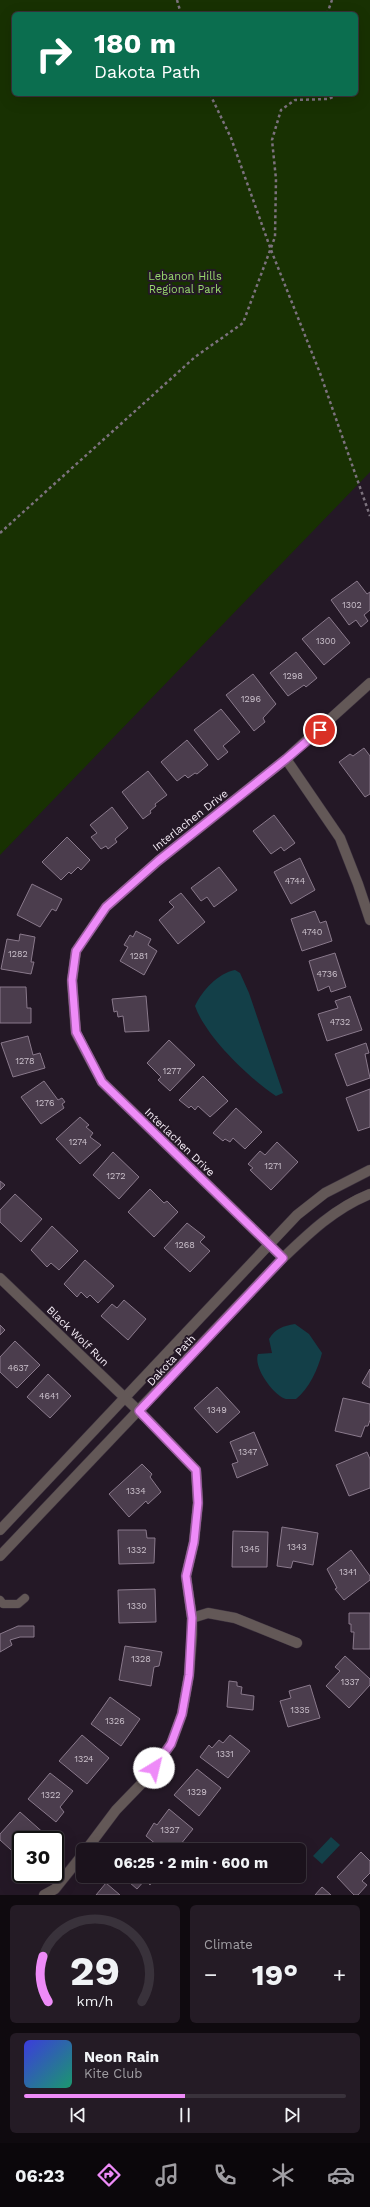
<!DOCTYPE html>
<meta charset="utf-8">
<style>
body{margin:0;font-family:"Work Sans",sans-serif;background:#241b25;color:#f1f3f6;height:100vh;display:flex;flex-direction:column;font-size:15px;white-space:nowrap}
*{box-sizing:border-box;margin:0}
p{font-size:13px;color:#a09ea3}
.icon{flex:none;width:22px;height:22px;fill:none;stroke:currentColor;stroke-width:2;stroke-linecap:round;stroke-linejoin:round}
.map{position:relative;height:1895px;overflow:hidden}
.details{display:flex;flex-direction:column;gap:10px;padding:10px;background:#0f0a0f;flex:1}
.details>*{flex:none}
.top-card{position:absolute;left:12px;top:12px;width:346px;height:84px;border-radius:6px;box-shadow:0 4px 16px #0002,0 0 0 1px #39323b;background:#0b6e4f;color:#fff;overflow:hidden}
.speed{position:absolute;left:12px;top:1831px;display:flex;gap:8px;font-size:20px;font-weight:700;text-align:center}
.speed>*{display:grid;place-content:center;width:52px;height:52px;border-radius:50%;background:#1b121c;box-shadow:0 4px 16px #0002,0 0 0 1px #39323b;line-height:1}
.speed .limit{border:2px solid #111;border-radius:6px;background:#fff;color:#111}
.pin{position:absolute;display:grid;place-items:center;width:34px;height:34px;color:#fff;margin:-17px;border:2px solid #fff;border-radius:50%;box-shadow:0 1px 4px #0007}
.me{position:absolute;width:44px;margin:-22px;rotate:36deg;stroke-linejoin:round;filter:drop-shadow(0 0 3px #0008)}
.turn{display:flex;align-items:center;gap:14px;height:84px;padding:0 16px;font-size:18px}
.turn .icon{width:52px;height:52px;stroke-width:2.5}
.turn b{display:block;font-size:28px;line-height:34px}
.big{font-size:30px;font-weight:700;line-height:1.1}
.details .tile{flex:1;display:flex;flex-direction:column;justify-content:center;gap:6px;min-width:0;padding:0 14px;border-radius:6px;background:#241b25}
.details .dial{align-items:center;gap:0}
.dial svg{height:104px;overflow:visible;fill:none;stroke:#39323b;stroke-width:7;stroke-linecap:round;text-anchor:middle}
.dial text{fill:#f1f3f6;stroke:none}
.song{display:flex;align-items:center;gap:12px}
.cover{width:48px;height:48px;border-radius:6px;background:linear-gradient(135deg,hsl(240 70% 55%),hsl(160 70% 35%))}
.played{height:4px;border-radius:2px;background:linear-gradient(90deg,#ee8bf8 50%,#39323b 50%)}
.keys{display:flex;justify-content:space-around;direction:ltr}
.heat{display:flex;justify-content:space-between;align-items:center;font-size:22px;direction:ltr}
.details .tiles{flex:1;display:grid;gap:10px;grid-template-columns:1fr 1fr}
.tile:last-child{grid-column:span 2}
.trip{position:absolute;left:76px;top:1843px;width:230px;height:40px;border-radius:6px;background:#1b121c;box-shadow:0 4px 16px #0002,0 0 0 1px #39323b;font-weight:700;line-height:40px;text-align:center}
.tabs{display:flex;height:64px;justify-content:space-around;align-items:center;background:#0b070b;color:#a09ea3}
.tabs .icon{width:28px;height:28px}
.tabs .current{color:#ee8bf8}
.tabs b{font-size:18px;color:#f1f3f6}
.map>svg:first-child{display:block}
.green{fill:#183102;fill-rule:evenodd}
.water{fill:#133f48}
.building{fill:#4b3d4d;stroke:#89798b}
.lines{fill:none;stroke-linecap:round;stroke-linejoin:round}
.service-casing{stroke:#3d323f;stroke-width:9}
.minor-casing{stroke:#3d323f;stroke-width:11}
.path{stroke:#7c727e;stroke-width:2.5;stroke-dasharray:3 3;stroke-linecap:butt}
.service{stroke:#635857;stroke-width:8}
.minor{stroke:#635857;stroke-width:10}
.route-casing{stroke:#9b5aa1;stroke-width:10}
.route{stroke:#ee8bf8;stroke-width:7}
.labels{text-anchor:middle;stroke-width:4;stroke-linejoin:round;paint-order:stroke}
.number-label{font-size:9px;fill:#cbc1cc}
.park-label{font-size:11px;fill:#99d96f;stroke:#241826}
.street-label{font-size:11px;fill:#f6edf7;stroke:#241826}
</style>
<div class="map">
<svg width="370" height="1895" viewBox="0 0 370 1895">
<rect width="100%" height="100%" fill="#241826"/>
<!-- green -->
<path class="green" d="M0,0h370v472l-370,383zM14,14h342v80h-342z"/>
<!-- water -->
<path class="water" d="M235,970l5,3 9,20 32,94 2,6 -7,3c-27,-18 -70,-59 -81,-90 7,-15 23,-33 40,-36z
M295,1324l14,10 13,19c-4,16 -13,36 -26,46 -3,0 -7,0 -10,0 -13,-4 -33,-32 -28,-45l14,-1 -3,-14c7,-11 14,-13 26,-15z
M331,1837l9,8 -18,19 -9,-8z"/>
<!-- building -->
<path class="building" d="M357,581l10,13 3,-2v18l-6,5 4,6 -7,6 -5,-7 -7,5 -18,-25z
M329,617l21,26 -26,22 -22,-26z
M296,652l21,26 -11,9 -2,-2 -16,11 -18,-23z
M253,674l23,30 -13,14 2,4 -11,9 -28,-36z
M221,709l19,23 -17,14 5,6 -10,8 -24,-30z
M187,740l21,25 -11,9 -2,-1 -7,5 -3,-3 -8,6 -16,-19z
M364,748l6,8v38l-5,3 -26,-35 11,-8 3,2z
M148,771l19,24 -12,9 1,2 -6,5 1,2 -8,6 -21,-27z
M112,807l16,21 -13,11 2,3 -9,7 -2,-3 -5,3 -10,-12 6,-4 -7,-8z
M274,815l21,28 -11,8 -3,-4 -10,7 -18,-23z
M67,837l23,23 -9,10 -3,-3 -7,7 -2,-2 -8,8 -19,-18z
M300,858l15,32 -24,14 -17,-32z
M219,867l18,23 -23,17 -7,-10 -6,4 -10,-13z
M32,884l30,15 -6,12 -4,-2 -12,18 -23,-12z
M181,893l24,29 -27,22 -19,-24 15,-13 -5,-5z
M315,911l5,12 6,-2 6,20 -30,10 -11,-32z
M136,931l15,8 -3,6 9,6 -13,24 -24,-14 8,-14 -4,-2 6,-10 3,2z
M20,934l15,3 -4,25h3l-3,12 -30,-5 6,-30 12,2z
M335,953l11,34 -15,5 -2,-6 -11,5 -9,-30z
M0,987h26l1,21h4v15h-31z
M146,996l3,35 -24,1 -2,-16 -5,1 -1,-6 -3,1 -2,-13z
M350,996l12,34 -35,11 -9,-27 20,-6 -3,-7z
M28,1036l5,19 7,-2 5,15 -32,9 -12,-34z
M169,1040l26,25 -25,26 -12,-11 3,-3 -14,-14z
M366,1043l3,10 -4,1 5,24 -23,8 -12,-32z
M203,1076l25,25 -18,16 -12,-11 -3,4 -4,-4 -2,2 -10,-8z
M44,1081l14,19 4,-2 3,4 -3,2 2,4 -23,16 -20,-27z
M370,1089v38l-12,4 -12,-33z
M236,1108l26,24 -17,17 -12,-11 -3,4 -5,-3 -2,2 -10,-8z
M80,1117l9,8 -3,2 7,6 -3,4 11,8 -21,19 -24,-25z
M277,1142l21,20 -27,28 -21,-20 3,-2 -5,-4 12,-13 5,4z
M113,1152l26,25 -20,22 -26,-24z
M0,1181l5,4 -5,5z
M150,1189l14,14 3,-2 11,11 -24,25 -26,-25z
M15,1194l27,25 -21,23 -21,-20v-12z
M187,1223l18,14 -5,5 10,9 -20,21 -26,-24z
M52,1226l26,25 -19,19 -8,-7 -4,4 -16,-17z
M85,1260l29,26 -16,17 -8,-8 -3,3 -6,-6 -4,5 -13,-13z
M124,1300l22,19 -18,21 -27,-24 11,-12 5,4z
M0,1325l5,5 -5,5z
M15,1341l25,24 -23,23 -17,-16v-15z
M370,1369v19l-8,-5z
M48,1374l23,22 -21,22 -23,-21z
M217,1387l23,25 -23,21 -23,-25z
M343,1398l27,6v16l-2,6h-3l-4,11 -26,-6z
M254,1432l14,33 -31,13 -5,-14 6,-2 -8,-20z
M367,1452l3,7v29l-21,8 -13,-31z
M142,1464l10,10 -2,3 11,15 -13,12 -2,-3 -17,16 -20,-23z
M282,1527l36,6 -5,32 -20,-4 -2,7 -14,-2z
M118,1530h28l1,8h8l-1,25 -35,1z
M233,1531l35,1 -1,35h-35z
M351,1550l19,26v4l-26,20 -9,-11 2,-1 -10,-19z
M155,1589l1,33 -37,1 -1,-33z
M349,1613h21v36h-17l1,-17h-3v-8h-2z
M18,1626h16v11h-14l-10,3 2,5 -12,7v-18z
M125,1646l37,6 -3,14 -5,1 -3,19 -32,-6z
M345,1656l25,23v6l-21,23 -23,-22 14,-15 -5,-4z
M229,1681l8,1v4l5,1 -1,7 13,2 -1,14 -26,-3z
M310,1685l10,33 -32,9 -8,-26 11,-3 -2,-7z
M110,1697l30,22 -19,27 -30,-22z
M82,1735l27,23 -22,26 -28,-23z
M230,1735l20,16 -22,27 -28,-21 9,-12 3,3 7,-8 4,3z
M197,1769l24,19 -22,28 -25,-21z
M50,1773l23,18 -13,16 4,5 -8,10 -28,-23z
M169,1809l24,20 -17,21h-13l-17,-14 8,-13 3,2z
M20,1812l27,24 -4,4h-22l-1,18 -20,-18v-6z
M140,1845l5,5h-9z
M361,1852l9,9v12l-8,8 5,4 -9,10h-4l-17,-18z
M122,1876h34l-6,9 -5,-5 -8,9z
M106,1883l14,12h-24z
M322,1887l9,8h-16z"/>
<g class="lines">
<defs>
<path id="service" d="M0,1600l3,4h15l7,-6"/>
<path id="minor" d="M286,759l54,79 18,46 12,36
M283,1258l-181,-176 -26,-49 -4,-52 4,-30 30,-44 52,-46 128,-102 84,-76
M0,1278l146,140 50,52 2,33 -4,39 -8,34 6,42v17l-3,40 -7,39 -11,30 -26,36 -29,30 -30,40
M0,1530l297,-315 28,-22 45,-23
M0,1556l283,-298c26,-25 52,-50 87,-64
M192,1618l16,-5 27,5 62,25
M44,1895l11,-6 28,-35"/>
</defs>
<!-- service casing -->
<use href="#service" class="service-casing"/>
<!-- minor casing -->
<use href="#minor" class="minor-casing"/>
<!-- path -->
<path class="path" d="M177,0l4,14
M327,14l5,-14
M210,94l21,44 40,112 49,123 50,143
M0,533l195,-176 48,-34 32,-86 1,-58 -4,-39 9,-30 14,-10 33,-1 12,-5"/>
<!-- service -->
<use href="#service" class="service"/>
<!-- minor -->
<use href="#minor" class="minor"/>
</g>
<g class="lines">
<defs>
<path id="route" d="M154,1768l17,-24 11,-30 7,-39 3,-57 -6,-42 8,-34 4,-39 -2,-33 -57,-59 144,-153 -181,-176 -26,-50 -4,-52 4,-29 30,-44 52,-46 128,-102 34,-29"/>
</defs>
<!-- route casing -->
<use href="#route" class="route-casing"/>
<!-- route -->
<use href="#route" class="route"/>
</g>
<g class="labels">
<!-- number labels -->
<g class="number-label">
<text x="352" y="608">1302</text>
<text x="326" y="644">1300</text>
<text x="293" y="679">1298</text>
<text x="251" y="702">1296</text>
<text x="295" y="884">4744</text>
<text x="312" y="935">4740</text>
<text x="18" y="957">1282</text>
<text x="139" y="959">1281</text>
<text x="327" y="977">4736</text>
<text x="340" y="1025">4732</text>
<text x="25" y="1064">1278</text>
<text x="172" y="1074">1277</text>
<text x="45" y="1106">1276</text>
<text x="78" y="1145">1274</text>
<text x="273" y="1169">1271</text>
<text x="116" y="1179">1272</text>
<text x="185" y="1248">1268</text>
<text x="18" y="1371">4637</text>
<text x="49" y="1399">4641</text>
<text x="217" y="1413">1349</text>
<text x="248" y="1455">1347</text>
<text x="136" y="1494">1334</text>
<text x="297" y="1550">1343</text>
<text x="250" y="1552">1345</text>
<text x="137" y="1553">1332</text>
<text x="348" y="1575">1341</text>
<text x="137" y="1609">1330</text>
<text x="141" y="1662">1328</text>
<text x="350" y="1685">1337</text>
<text x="300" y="1713">1335</text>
<text x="115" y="1724">1326</text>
<text x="225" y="1757">1331</text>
<text x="84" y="1762">1324</text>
<text x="197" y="1795">1329</text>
<text x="51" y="1798">1322</text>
<text x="170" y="1833">1327</text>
</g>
<!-- park labels -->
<g class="park-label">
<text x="185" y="280">Lebanon Hills<tspan x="185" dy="13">Regional Park</tspan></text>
</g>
<!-- street labels -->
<g class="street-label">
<text transform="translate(190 820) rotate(-38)" y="4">Interlachen Drive</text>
<text transform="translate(180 1142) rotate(44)" y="4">Interlachen Drive</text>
<text transform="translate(78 1336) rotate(44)" y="4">Black Wolf Run</text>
<text transform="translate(171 1360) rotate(-47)" y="4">Dakota Path</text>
</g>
</g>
</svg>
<div class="speed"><div class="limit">30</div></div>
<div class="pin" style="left:320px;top:730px;background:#d93025"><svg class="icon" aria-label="arrive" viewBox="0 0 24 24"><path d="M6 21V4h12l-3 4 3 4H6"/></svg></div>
<svg class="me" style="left:154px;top:1768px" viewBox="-20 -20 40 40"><circle r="19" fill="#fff"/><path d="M0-13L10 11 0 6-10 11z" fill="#ee8bf8"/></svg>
<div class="trip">06:25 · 2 min · 600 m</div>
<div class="top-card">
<div class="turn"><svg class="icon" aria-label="right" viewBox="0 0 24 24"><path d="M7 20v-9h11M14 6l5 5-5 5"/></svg><div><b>180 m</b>Dakota Path</div></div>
</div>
</div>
<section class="details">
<div class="tiles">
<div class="tile dial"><svg viewBox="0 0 100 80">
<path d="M14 69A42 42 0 1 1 86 69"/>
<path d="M14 69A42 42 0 0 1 10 34" stroke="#ee8bf8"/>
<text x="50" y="56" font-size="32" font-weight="700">29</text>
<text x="50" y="72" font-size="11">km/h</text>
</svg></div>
<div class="tile"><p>Climate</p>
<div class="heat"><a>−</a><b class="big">19°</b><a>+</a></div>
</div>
<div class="tile">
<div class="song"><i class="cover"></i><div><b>Neon Rain</b><p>Kite Club</p></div></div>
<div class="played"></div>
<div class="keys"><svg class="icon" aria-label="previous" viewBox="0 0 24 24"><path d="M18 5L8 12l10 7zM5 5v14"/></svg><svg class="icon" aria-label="pause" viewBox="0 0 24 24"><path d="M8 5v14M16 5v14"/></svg><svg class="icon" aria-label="next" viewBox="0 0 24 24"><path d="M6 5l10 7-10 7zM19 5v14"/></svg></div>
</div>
</div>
</section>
<nav class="tabs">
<b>06:23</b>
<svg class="icon current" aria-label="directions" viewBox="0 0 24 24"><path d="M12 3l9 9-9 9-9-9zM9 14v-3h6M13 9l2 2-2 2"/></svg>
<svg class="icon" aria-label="music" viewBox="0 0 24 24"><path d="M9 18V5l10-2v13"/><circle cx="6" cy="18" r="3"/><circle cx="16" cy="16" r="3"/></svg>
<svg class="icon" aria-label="phone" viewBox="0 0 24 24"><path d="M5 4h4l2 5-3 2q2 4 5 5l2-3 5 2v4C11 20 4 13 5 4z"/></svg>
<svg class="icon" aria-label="climate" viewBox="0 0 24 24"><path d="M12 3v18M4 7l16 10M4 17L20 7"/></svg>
<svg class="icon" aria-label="car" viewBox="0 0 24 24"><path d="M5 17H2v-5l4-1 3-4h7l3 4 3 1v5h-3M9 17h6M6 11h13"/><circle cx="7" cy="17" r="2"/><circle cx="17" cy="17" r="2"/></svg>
</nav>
